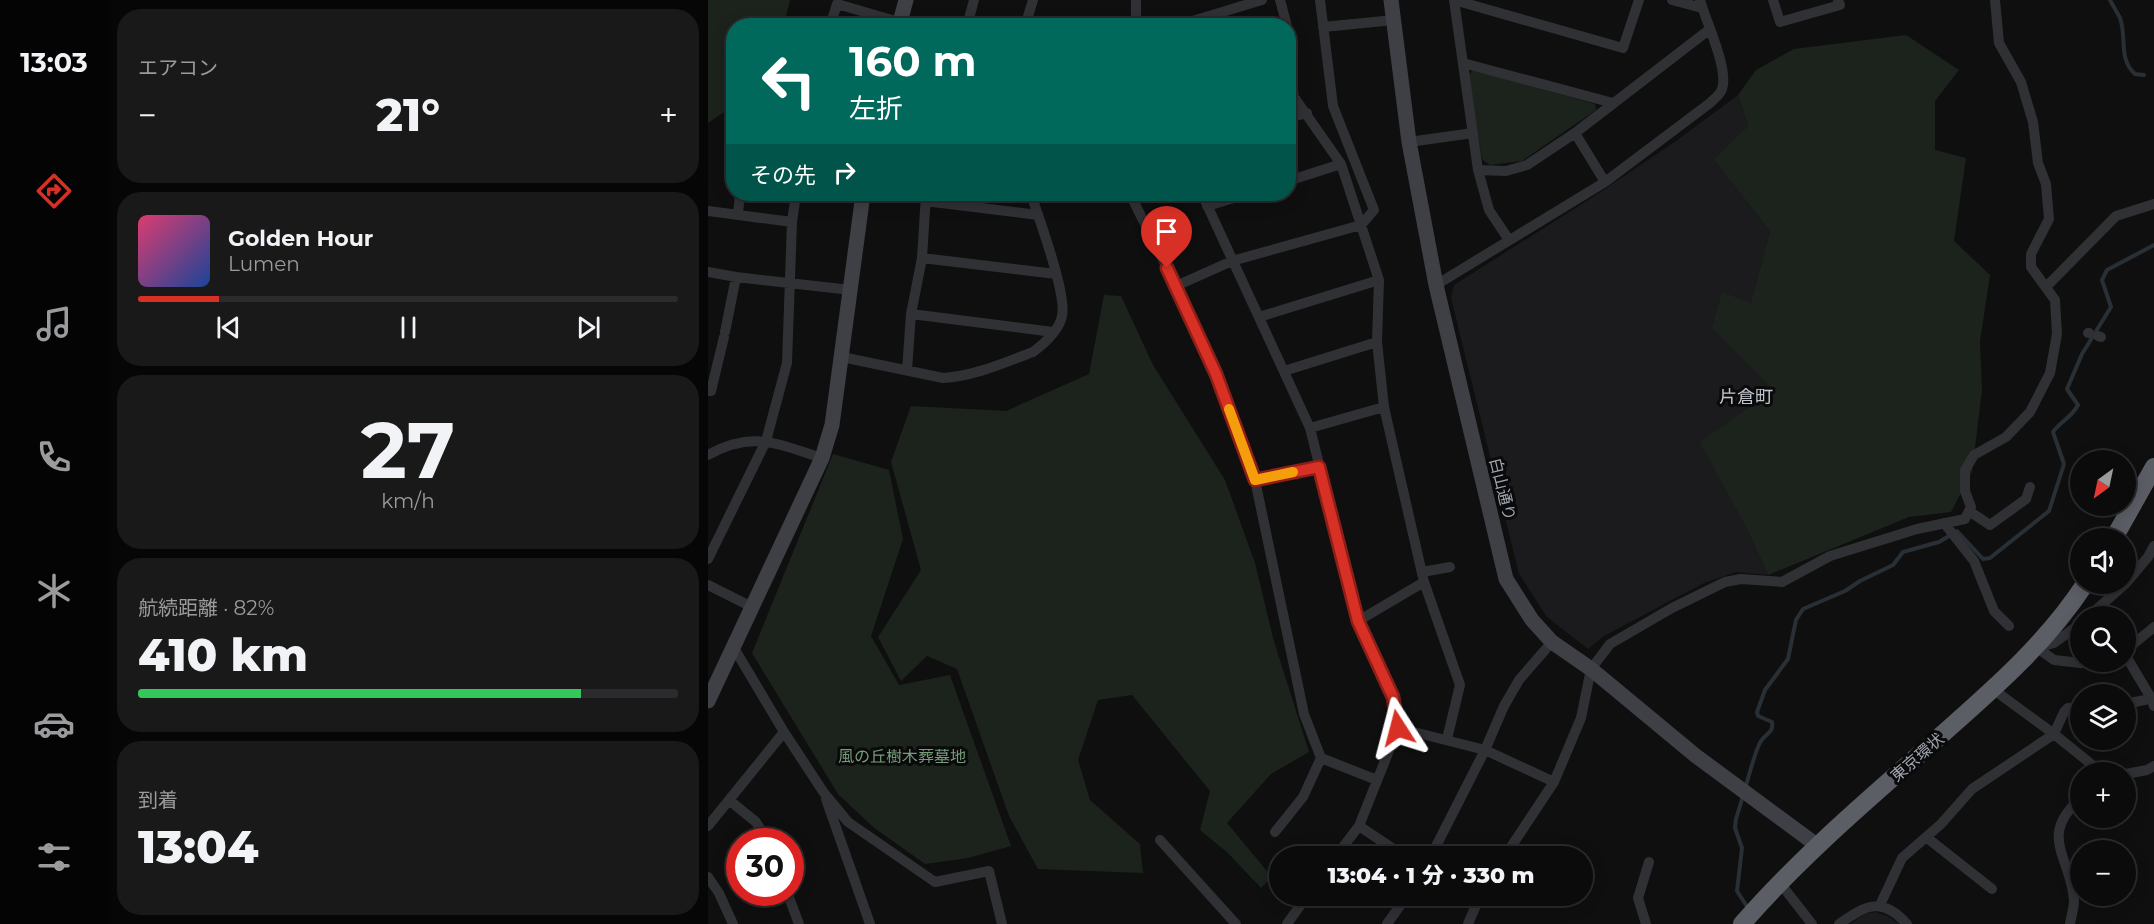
<!DOCTYPE html>
<html lang="ja">
<meta charset="utf-8">
<style>
body{margin:0;font-family:Montserrat,"Noto Sans JP",sans-serif;background:#19191a;color:#f1f3f6;height:100vh;display:flex;flex-direction:column;font-size:22px;white-space:nowrap}
*{box-sizing:border-box;margin:0}
p{font-size:20px;color:#9a9b9d}
.icon{flex:none;width:33px;height:33px;fill:none;stroke:currentColor;stroke-width:2;stroke-linecap:round;stroke-linejoin:round}
.map{position:relative;flex:1;overflow:hidden}
.panel{display:flex;flex-direction:column;gap:9px;padding:9px;background:#060607;width:600px}
.panel>*{flex:none}
.top-card{position:absolute;left:18px;top:18px;width:570px;height:183px;border-radius:24px;box-shadow:0 3px 15px #0003,0 0 0 2px #2b2b2d;background:#00695c;color:#fff;overflow:hidden}
.needle{width:39px;rotate:213deg}
.buttons{position:absolute;left:1362px;top:450px;display:grid;gap:12px}
.buttons a{display:grid;place-items:center;width:66px;height:66px;border-radius:50%;background:#0b0b0c;box-shadow:0 3px 15px #0003,0 0 0 2px #2b2b2d;font-size:30px}
.speed{position:absolute;left:18px;top:828px;display:flex;gap:12px;font-size:30px;font-weight:700;text-align:center}
.speed>*{display:grid;place-content:center;width:78px;height:78px;border-radius:50%;background:#0b0b0c;box-shadow:0 3px 15px #0003,0 0 0 2px #2b2b2d;line-height:1}
.speed .limit{border:9px solid #d22;background:#fff;color:#111}
.pin{position:absolute;display:grid;place-items:center;width:51px;height:51px;color:#fff;margin:-62px -26px;border-radius:50% 50% 50% 0;rotate:-45deg;box-shadow:0 0 6px #0007}
.pin .icon{rotate:45deg}
.me{position:absolute;width:66px;margin:-33px;rotate:351deg;stroke-linejoin:round;filter:drop-shadow(0 0 4px #0008)}
.turn{display:flex;align-items:center;gap:21px;height:126px;padding:0 24px;font-size:27px}
.turn .icon{width:78px;height:78px;stroke-width:2.5}
.turn b{display:block;font-size:42px;line-height:51px}
.then{display:flex;align-items:center;height:57px;padding:0 24px;background:#0003;gap:12px;font-size:22px}
.big{font-size:45px;font-weight:800;line-height:1.1}
.panel .card{flex:1;display:flex;flex-direction:column;justify-content:center;gap:9px;min-width:0;padding:0 21px;border-radius:24px;background:#19191a}
.panel .dial{align-items:center;gap:0}
.dial b{font-size:78px;line-height:1}
.song{display:flex;align-items:center;gap:18px}
.cover{width:72px;height:72px;border-radius:9px;background:linear-gradient(135deg,hsl(340 70% 55%),hsl(220 70% 35%))}
.played{height:6px;border-radius:3px;background:linear-gradient(90deg,#d93025 15%,#2b2b2d 15%)}
.keys{display:flex;justify-content:space-around;direction:ltr}
.heat{display:flex;justify-content:space-between;align-items:center;font-size:33px;direction:ltr}
.charge{height:9px;border-radius:4px;background:linear-gradient(90deg,#34c759 82%,#2b2b2d 0)}
.trip{position:absolute;left:561px;top:846px;width:324px;height:60px;border-radius:30px;background:#0b0b0c;box-shadow:0 3px 15px #0003,0 0 0 2px #2b2b2d;font-weight:800;line-height:60px;text-align:center}
main{display:flex;flex:1;min-height:0}
.tabs{display:flex;flex-direction:column;width:108px;justify-content:space-around;align-items:center;background:#040405;color:#9a9b9d}
.tabs .icon{width:42px;height:42px}
.tabs .selected{color:#d93025}
.tabs b{font-size:27px;color:#f1f3f6}
.map>svg:first-child{display:block}
.built{fill:#1b1b1d}
.green{fill:#1b231c}
.lines{fill:none;stroke-linecap:round;stroke-linejoin:round}
.stream{stroke:#282f35;stroke-width:4}
.street{stroke:#303135;stroke-width:10}
.secondary{stroke:#3e4045;stroke-width:15}
.highway{stroke:#5c5e66;stroke-width:18}
.route-casing{stroke:#8d1f18;stroke-width:15}
.route{stroke:#d93025;stroke-width:10}
.slow{stroke:#f59e0b;stroke-width:10}
.labels{text-anchor:middle;stroke-width:6;stroke-linejoin:round;paint-order:stroke}
.street-label{font-size:16px;fill:#a0a5b1;stroke:#0a0a0b}
.park-label{font-size:16px;fill:#779c7a;stroke:#0a0a0b}
.neighbourhood-label{font-size:18px;fill:#c1c4cd;stroke:#0a0a0b}
</style>
<main>
<nav class="tabs">
<b>13:03</b>
<svg class="icon selected" aria-label="directions" viewBox="0 0 24 24"><path d="M12 3l9 9-9 9-9-9zM9 14v-3h6M13 9l2 2-2 2"/></svg>
<svg class="icon" aria-label="music" viewBox="0 0 24 24"><path d="M9 18V5l10-2v13"/><circle cx="6" cy="18" r="3"/><circle cx="16" cy="16" r="3"/></svg>
<svg class="icon" aria-label="phone" viewBox="0 0 24 24"><path d="M5 4h4l2 5-3 2q2 4 5 5l2-3 5 2v4C11 20 4 13 5 4z"/></svg>
<svg class="icon" aria-label="climate" viewBox="0 0 24 24"><path d="M12 3v18M4 7l16 10M4 17L20 7"/></svg>
<svg class="icon" aria-label="car" viewBox="0 0 24 24"><path d="M5 17H2v-5l4-1 3-4h7l3 4 3 1v5h-3M9 17h6M6 11h13"/><circle cx="7" cy="17" r="2"/><circle cx="17" cy="17" r="2"/></svg>
<svg class="icon" aria-label="filters" viewBox="0 0 24 24"><path d="M4 7h16M4 17h16"/><circle cx="9" cy="7" r="2"/><circle cx="15" cy="17" r="2"/></svg>
</nav>
<section class="panel">
<div class="card"><p>エアコン</p>
<div class="heat"><a>−</a><b class="big">21°</b><a>+</a></div>
</div>
<div class="card">
<div class="song"><i class="cover"></i><div><b>Golden Hour</b><p>Lumen</p></div></div>
<div class="played"></div>
<div class="keys"><svg class="icon" aria-label="previous" viewBox="0 0 24 24"><path d="M18 5L8 12l10 7zM5 5v14"/></svg><svg class="icon" aria-label="pause" viewBox="0 0 24 24"><path d="M8 5v14M16 5v14"/></svg><svg class="icon" aria-label="next" viewBox="0 0 24 24"><path d="M6 5l10 7-10 7zM19 5v14"/></svg></div>
</div>
<div class="card dial"><b>27</b><p>km/h</p></div>
<div class="card"><p>航続距離 · 82%</p><b class="big">410 km</b><div class="charge"></div></div>
<div class="card"><p>到着</p><b class="big">13:04</b></div>
</section>
<div class="map">
<svg width="1446" height="924" viewBox="0 0 1446 924">
<rect width="100%" height="100%" fill="#0f0f10"/>
<!-- built -->
<path class="built" d="M1030,95l10,31 -33,35 55,70 -19,73 23,86 -27,140 21,45 -32,-3 -32,11 -100,53 -16,13 -41,-32 -28,-43 -68,-276 3,-13 142,-90 80,-54z
M1168,912l11,4 13,8h-50l15,-10z"/>
<!-- green -->
<path class="green" d="M0,0h82l-5,21 -20,4 -31,1 -1,80 -25,17z
M1198,35l53,35 -24,31v49l31,8 -12,83 36,34 -10,66 2,49 -10,82 -21,40 -42,5 -141,58 -24,-52 -44,-81 74,-52 -62,-62 10,-36 29,11 19,-72 -56,-71 34,-34 -10,-31 18,-25 38,-21z
M765,70l122,34 1,6 -74,51 -32,4 -8,-6 -14,-84z
M396,295l17,1 32,69 72,115 30,83 18,75 36,114 -38,22 -44,49 45,54 -11,11 -33,-35 -28,-23 10,-39 -78,-96 -34,5 -20,60 12,40 50,44 3,29 -105,-4 -29,-53 -52,-147 -30,-13 -26,25 -23,-44 43,-67 -30,-108 20,-56 95,5 83,-37z
M125,454l56,16 14,69 -32,97 28,49 51,-10 61,171 -43,12 -43,6 -52,-37 -35,-33 -86,-141z"/>
<g class="lines">
<!-- stream -->
<path class="stream" d="M1402,0c3,6 7,12 10,18 7,19 -2,41 15,56l9,1
M1249,531l26,28 7,-1 59,-47 15,-47 -11,-32c8,-11 19,-15 25,-27l-11,-16 15,-35 29,-47 -9,-27 5,-10 47,-25
M1037,788c4,-11 10,-38 16,-47 5,-8 13,-8 11,-19l-14,-6 -1,-4 8,-22 23,-31 8,-39 7,-11 42,-18 15,-10 33,-16 10,-13 36,-10 10,-6
M1035,796l-7,23 -1,9 7,20 -5,43 11,17"/>
<!-- street -->
<path class="street" d="M428,0v26
M572,0l7,26
M746,0l24,170 11,40 20,30
M746,0l169,48 16,-48
M964,0l30,8
M1065,0l7,22 60,-17 -2,-5
M122,26l7,-22 62,18
M259,26l7,-26
M317,26l8,-26
M468,26l86,-26
M615,27l71,-7
M580,61l6,36 47,67 38,116 -2,62 7,65 40,175 -66,39
M755,63l150,40
M580,118l19,-5
M867,133l30,49
M701,142l64,-9
M770,170l28,1 21,-6 48,-32 135,-104
M580,181l53,-17
M422,194l46,92 40,88 39,106 49,234 17,44 56,22
M494,194l108,234 48,193 35,76 5,31 -39,98 -23,30
M217,201l113,14
M499,206l40,-12
M0,211l84,11
M30,214l2,-20
M214,258l134,16
M0,272l28,5 115,13
M728,285l169,-103 105,-79c4,-4 10,-8 12,-14 7,-20 -16,-67 -22,-89
M468,286l56,-25 129,-36 13,-15 -41,-104 -13,-106
M1338,287l70,-71 38,-12
M203,314l142,18
M551,317l120,-37
M17,332l11,-55
M1380,333h1
M1390,336l3,1
M134,357l101,21c32,-2 60,-15 90,-26 12,-9 26,-21 29,-36 5,-22 -23,-97 -31,-122
M199,370l4,-56 11,-56 4,-64
M576,371l93,-29
M0,391h3l13,-54
M602,428l74,-21
M0,455c45,-25 69,-11 114,3
M547,480l64,-13
M1261,511l21,14 36,-26 4,-12
M1236,523l30,38 20,50 15,15
M0,559l58,-118 21,-78 5,-141 4,-28
M714,572l28,-5
M716,582l36,103 -13,54
M1418,583l22,-26 6,-11
M0,585l44,22
M1381,616l36,-32
M1328,647l18,13 27,3 29,-1
M1331,647l15,-4 26,-19
M26,648l50,84 40,61 24,29 87,60 54,-11 13,53
M1418,650l28,-23
M1418,656l25,42 3,8
M1286,690l60,44 47,38
M1418,704l28,-6
M690,728l87,22 69,32
M1418,774l21,-4 7,-4
M118,799l44,125
M21,800l27,22 12,20
M0,826l76,-94
M651,826l45,30
M567,832l28,-35 18,-39
M1218,837l66,52
M452,840l76,84
M723,856l54,-106 19,-44 15,-26 33,-38
M797,856l49,-74 27,-64 10,-49 19,-25 62,-36 53,-26 16,-3 41,3 48,-26 87,-27 48,-10 6,-12 -6,-16v-21l9,-15 32,-18 24,-25 20,-39 7,-39 -2,-34 -24,-33v-13l18,-35 -3,-35 -8,-21 -5,-41 -12,-40 -22,-39 -4,-43
M0,877l11,16 14,31
M1072,883l32,41
M79,892l12,32
M1172,905l22,-47 39,-34 31,-35 82,-55 10,-22 4,-4h12
M579,924l20,-28
M679,924l20,-28
M760,924l12,-28
M938,924l-8,-26 11,-36
M1131,924c27,-19 43,-28 68,0
M1362,924c1,-7 4,-16 4,-23 -2,-43 -37,-64 6,-102"/>
<!-- secondary -->
<path class="secondary" d="M683,0l18,142 27,143 70,294 26,41 20,22 39,27 105,87 122,90
M191,26l7,-26
M0,701l114,-243 10,-33 31,-231"/>
<!-- highway -->
<path class="highway" d="M1406,538l40,-71
M1034,924c59,-68 128,-126 196,-186 53,-47 108,-94 147,-154"/>
</g>
<g class="lines">
<defs>
<path id="route" d="M459,268l49,106 39,106 64,-13 39,154 35,76 5,31"/>
</defs>
<!-- route casing -->
<use href="#route" class="route-casing"/>
<!-- route -->
<use href="#route" class="route"/>
<!-- slow -->
<path class="slow" d="M521,409l26,71 38,-8"/>
</g>
<g class="labels">
<!-- street labels -->
<g class="street-label">
<text transform="translate(795 489) rotate(76)" y="6">白山通り</text>
<text transform="translate(1209 757) rotate(-41)" y="6">東京環状</text>
</g>
<!-- park labels -->
<g class="park-label">
<text x="194" y="762">風の丘樹木葬墓地</text>
</g>
<!-- neighbourhood labels -->
<g class="neighbourhood-label">
<text x="1038" y="403">片倉町</text>
</g>
</g>
</svg>
<div class="buttons">
<a><svg class="needle" viewBox="-14 -14 28 28"><path d="M0-13l5 13h-10z" fill="#e53935"/><path d="M0 13l5-13h-10z" fill="#9a9b9d"/></svg></a>
<a><svg class="icon" aria-label="sound" viewBox="0 0 24 24"><path d="M4 9h4l5-4v14l-5-4H4zM17 9q2 3 0 6"/></svg></a>
<a><svg class="icon" aria-label="search" viewBox="0 0 24 24"><circle cx="10" cy="10" r="6"/><path d="M15 15l6 6"/></svg></a>
<a><svg class="icon" aria-label="layers" viewBox="0 0 24 24"><path d="M12 4l9 5-9 5-9-5zM3 14l9 5 9-5"/></svg></a>
<a>+</a>
<a>−</a>
</div>
<div class="speed"><div class="limit">30</div></div>
<div class="pin" style="left:459px;top:268px;background:#d93025"><svg class="icon" aria-label="arrive" viewBox="0 0 24 24"><path d="M6 21V4h12l-3 4 3 4H6"/></svg></div>
<svg class="me" style="left:690px;top:728px" viewBox="-20 -20 40 40"><path d="M0-17L14 15 0 8-14 15z" fill="#d93025" stroke="#fff" stroke-width="4"/></svg>
<div class="trip">13:04 · 1 分 · 330 m</div>
<div class="top-card">
<div class="turn"><svg class="icon" aria-label="left" viewBox="0 0 24 24"><path d="M17 20v-9H6M10 6l-5 5 5 5"/></svg><div><b>160 m</b>左折</div></div>
<div class="then">その先<svg class="icon" aria-label="right" viewBox="0 0 24 24"><path d="M7 20v-9h11M14 6l5 5-5 5"/></svg></div>
</div>
</div>
</main>
